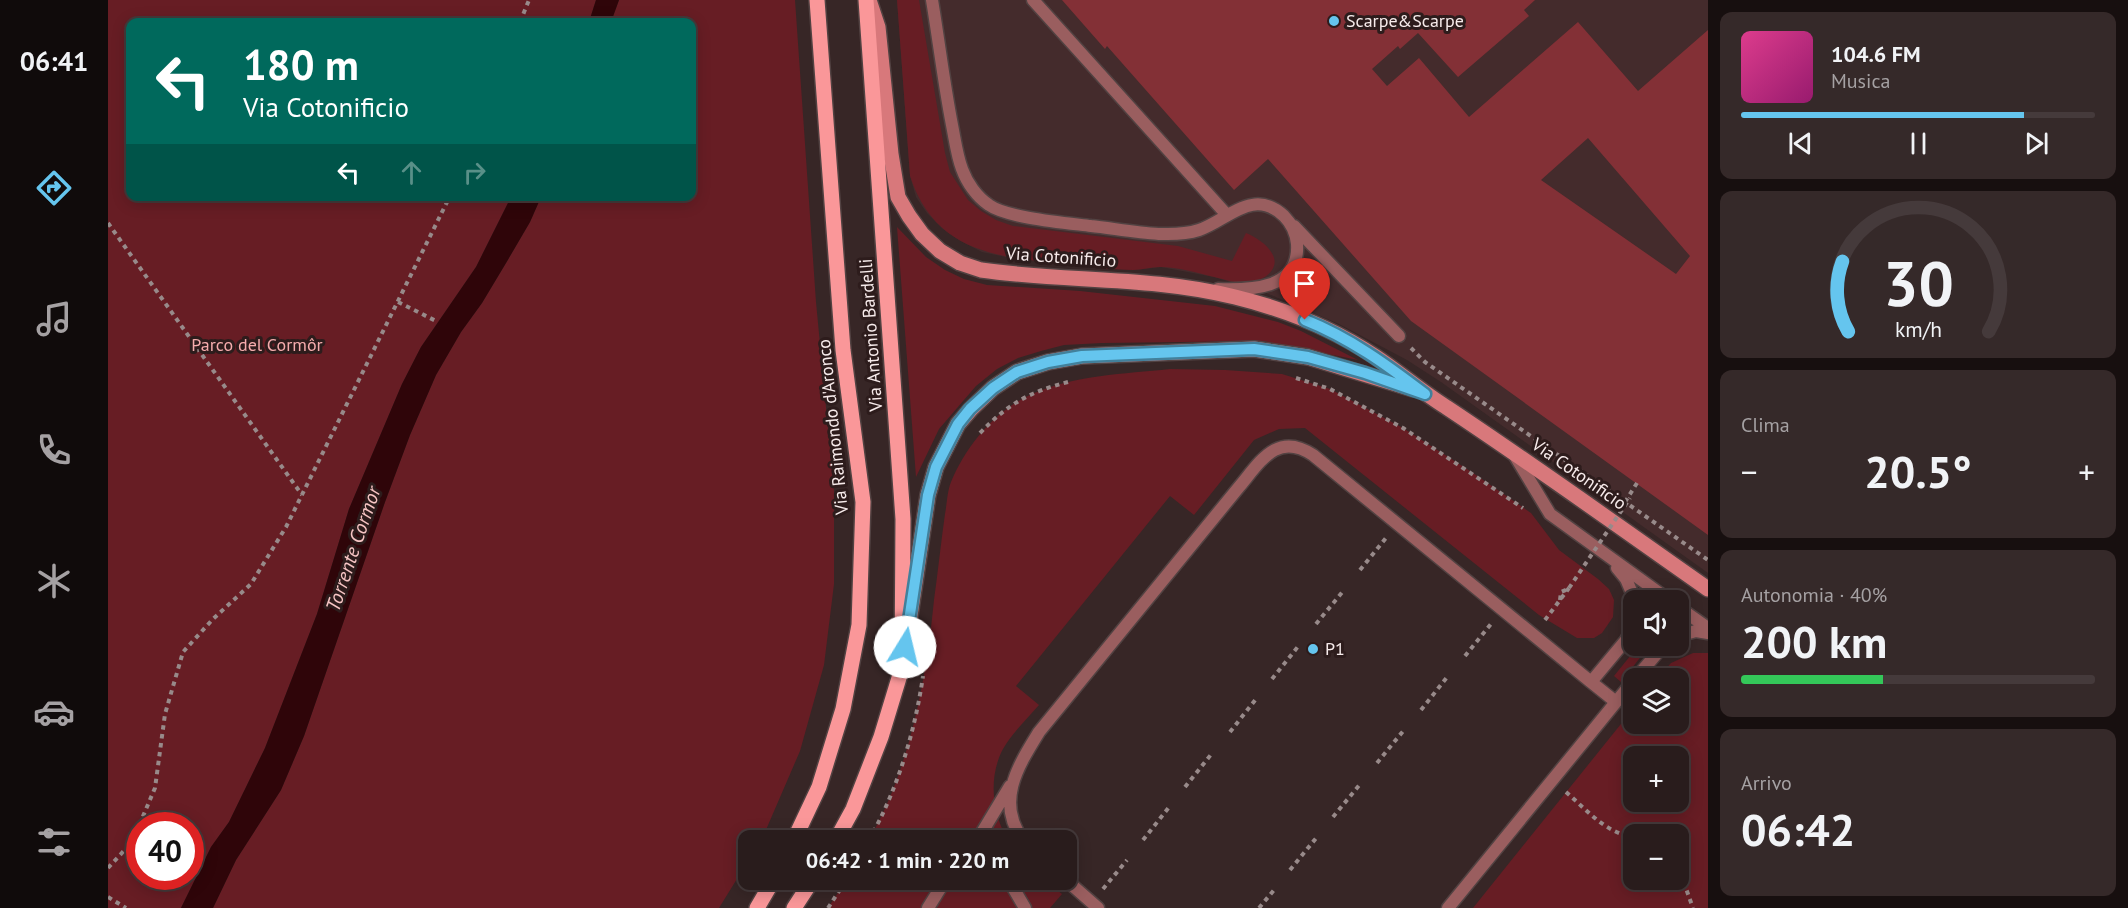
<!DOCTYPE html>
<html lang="it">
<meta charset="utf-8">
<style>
body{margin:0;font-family:"PT Sans",sans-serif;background:#352929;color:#f1f3f6;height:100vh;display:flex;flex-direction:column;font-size:22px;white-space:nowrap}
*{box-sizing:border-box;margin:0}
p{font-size:20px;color:#a5a1a3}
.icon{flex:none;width:33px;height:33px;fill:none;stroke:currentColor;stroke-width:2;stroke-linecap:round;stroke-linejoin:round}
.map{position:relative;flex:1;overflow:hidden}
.side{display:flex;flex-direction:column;gap:12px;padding:12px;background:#170f0f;width:420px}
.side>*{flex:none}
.hud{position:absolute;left:18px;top:18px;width:570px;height:183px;border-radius:12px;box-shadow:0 3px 15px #0003,0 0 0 2px #453a3b;background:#00695c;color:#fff;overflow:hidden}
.fabs{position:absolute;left:1515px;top:590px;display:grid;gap:12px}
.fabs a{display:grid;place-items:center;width:66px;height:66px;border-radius:12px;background:#291c1c;box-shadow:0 3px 15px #0003,0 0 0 2px #453a3b;font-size:30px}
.speed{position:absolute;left:18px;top:812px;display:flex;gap:12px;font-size:30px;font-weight:700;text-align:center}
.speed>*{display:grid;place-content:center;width:78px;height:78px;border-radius:50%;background:#291c1c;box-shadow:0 3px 15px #0003,0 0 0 2px #453a3b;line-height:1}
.speed .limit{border:9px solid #d22;background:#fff;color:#111}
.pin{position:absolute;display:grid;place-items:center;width:51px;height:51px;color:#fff;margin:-62px -26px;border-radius:50% 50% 50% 0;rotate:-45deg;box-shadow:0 0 6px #0007}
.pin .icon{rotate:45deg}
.me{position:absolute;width:66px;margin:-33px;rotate:9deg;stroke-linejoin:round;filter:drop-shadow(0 0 4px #0008)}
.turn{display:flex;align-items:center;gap:21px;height:126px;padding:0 18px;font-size:27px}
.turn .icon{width:78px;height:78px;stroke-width:2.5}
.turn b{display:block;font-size:42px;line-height:51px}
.lanes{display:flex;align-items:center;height:57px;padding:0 18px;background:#0003;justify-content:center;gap:30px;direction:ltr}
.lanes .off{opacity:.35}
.big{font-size:45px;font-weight:800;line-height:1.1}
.side .widget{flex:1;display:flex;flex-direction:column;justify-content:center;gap:9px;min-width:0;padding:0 21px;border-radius:12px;background:#352929}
.side .dial{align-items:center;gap:0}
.dial svg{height:156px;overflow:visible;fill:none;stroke:#453a3b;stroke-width:7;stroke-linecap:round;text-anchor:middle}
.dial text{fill:#f1f3f6;stroke:none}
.song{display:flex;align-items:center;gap:18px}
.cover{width:72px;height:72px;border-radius:9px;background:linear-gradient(135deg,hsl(330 70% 55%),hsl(320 70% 35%))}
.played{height:6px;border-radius:3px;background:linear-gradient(90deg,#65c5ee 80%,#453a3b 80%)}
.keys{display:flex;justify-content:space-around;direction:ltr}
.heat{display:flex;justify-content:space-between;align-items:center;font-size:33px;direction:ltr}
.charge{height:9px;border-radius:4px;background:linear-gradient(90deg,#34c759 40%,#453a3b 0)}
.trip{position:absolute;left:630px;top:830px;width:339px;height:60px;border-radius:12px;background:#291c1c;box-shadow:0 3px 15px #0003,0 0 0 2px #453a3b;font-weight:800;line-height:60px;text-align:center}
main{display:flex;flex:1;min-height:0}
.tab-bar{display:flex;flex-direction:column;width:108px;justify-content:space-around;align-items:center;background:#100b0b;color:#a5a1a3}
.tab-bar .icon{width:42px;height:42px}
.tab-bar .on{color:#65c5ee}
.tab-bar b{font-size:27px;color:#f1f3f6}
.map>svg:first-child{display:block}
.built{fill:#442b2c}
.green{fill:#671d24;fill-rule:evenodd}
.water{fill:#2f0509}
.building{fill:#833036;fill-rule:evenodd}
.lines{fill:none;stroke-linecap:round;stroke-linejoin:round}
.lane-casing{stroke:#524242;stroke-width:15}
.secondary-casing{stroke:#524242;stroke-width:18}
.primary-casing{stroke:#524242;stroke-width:18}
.path{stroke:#988a8a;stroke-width:4;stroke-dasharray:4.5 4.5;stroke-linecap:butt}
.lane{stroke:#9a5e5f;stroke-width:12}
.secondary{stroke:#d8787b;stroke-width:15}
.primary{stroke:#fa9799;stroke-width:15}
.path-bridge{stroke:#988a8a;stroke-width:4;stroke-dasharray:4.5 4.5;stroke-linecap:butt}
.route-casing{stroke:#42809b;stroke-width:15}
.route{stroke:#65c5ee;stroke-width:10}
.poi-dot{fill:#65c5ee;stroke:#2d1c1c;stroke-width:2}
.labels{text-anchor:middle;stroke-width:6;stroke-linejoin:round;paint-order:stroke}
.poi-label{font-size:18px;fill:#f7ebeb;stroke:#2d1c1c;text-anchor:start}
.street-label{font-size:18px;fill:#f7ebeb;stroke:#2d1c1c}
.park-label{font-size:18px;fill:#f6acad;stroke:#2d1c1c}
.water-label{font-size:20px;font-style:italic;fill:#f7c5c4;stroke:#2d1c1c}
</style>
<main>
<nav class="tab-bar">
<b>06:41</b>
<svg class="icon on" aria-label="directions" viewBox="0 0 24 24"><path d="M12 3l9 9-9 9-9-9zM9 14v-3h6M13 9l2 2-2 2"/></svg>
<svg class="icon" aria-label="music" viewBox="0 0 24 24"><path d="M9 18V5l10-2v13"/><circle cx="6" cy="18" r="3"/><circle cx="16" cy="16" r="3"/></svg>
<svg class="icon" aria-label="phone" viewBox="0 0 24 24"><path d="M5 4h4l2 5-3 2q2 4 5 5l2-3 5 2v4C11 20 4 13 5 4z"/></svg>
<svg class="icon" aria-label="climate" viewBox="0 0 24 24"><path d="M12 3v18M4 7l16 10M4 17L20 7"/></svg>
<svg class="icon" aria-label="car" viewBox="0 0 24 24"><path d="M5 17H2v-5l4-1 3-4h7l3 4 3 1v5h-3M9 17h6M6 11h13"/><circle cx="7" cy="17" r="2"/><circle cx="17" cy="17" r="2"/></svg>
<svg class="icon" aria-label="filters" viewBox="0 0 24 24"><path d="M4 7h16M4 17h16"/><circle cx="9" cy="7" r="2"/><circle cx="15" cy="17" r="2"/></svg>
</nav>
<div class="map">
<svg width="1600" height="908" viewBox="0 0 1600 908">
<rect width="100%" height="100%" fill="#372626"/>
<!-- built -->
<path class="built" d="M789,0h811v573l-267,-191 -34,-22 -68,-36 -75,-32 -50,-15 -53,-10 -26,3 -129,-13 -24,-5 -23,-12 -16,-11 -16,-16 -11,-16 -6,-21z"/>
<!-- green -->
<path class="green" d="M0,0h488l-7,22h-459v174l381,1 -35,70 -55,80 -19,37 -53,125 -32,105 -52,134 -36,74 -18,25 -30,61h-73zM32,825h50v51h-50z
M511,0h176l21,302 18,189v93l-10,81 -24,86 -38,88 -14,1v21l-29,47h-506l23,-48 45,-70 23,-54 81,-234 25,-67 26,-60 25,-43 21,-29 24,-40 24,-41 11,-25 151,-1v-174h-81z
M789,0h22l26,153 5,19 18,28 13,11 15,9 17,6 165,20 54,15 14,-28c18,7 44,29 17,45 -18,10 -31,3 -49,-1 -16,-4 -37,-10 -54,-10 -9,0 -18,3 -27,3 -23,0 -46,-4 -68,-6 -69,-7 -130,-12 -155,-88z
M789,227l29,30 19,13 19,9 23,6 93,6 135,15 63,16 23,9 57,29 -95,-19 -161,2 -38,2 -23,6 -23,7 -21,11 -21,17 -37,43 -23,48z
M1062,369l55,1 57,4 48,15 73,39 67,43 61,42 28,37 39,29 11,10 5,11 -1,17 -11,16 -8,5h-17l-38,-23 -234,-187 -26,1 -25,11 -60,75 -24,-19 -154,190 23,19c-12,14 -27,28 -36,44 -15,28 -11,65 5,91h-21l-10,-8 -14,8h-94c41,-72 57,-159 65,-240 4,-29 7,-58 11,-86 2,-10 2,-22 6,-32 15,-36 44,-72 81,-88 43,-19 92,-20 138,-25z
M1531,645h11l-29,37 -7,-6z
M1585,653h15v255h-235l160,-199 1,14h44v-45h-20l13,-15zM1526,756h44v45h-44zM1526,834h44v45h-44z
M739,879h92l-17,29h-94z
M844,879h50l17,29h-84z
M904,879h31l19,15 -12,14h-21z"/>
<!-- water -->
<path class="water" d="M488,0h23l-8,22h-22z
M403,197h30l-11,25 -24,41 -24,40 -21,29 -25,43 -26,60 -25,67 -81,234 -23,54 -45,70 -23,48h-32l30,-61 18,-25 36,-74 52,-134 32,-105 53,-125 19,-37 55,-80z"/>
<!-- building -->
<path class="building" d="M954,0h473l-11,10 5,6 -71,61 -40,-44 -18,16 -2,-3 -26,23 15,17 32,-28 50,59 109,-95 60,69 70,-61v505l-297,-214 -143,-162 -34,31 -127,-144 -2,3zM1480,138l102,118 -14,18 -135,-94z"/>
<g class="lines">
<defs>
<path id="lane" d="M824,0c7,42 12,84 20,125 3,15 5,31 10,44 5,14 15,28 27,36 18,13 78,18 102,21 31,3 77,14 108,4 29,-10 54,-43 85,-14 8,8 12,18 13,28 3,46 -47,46 -79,45
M925,0l194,215
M1186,226l105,110
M1407,456l35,58 119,86
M1509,568l9,11 9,21
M1570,607l30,21
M1570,636l18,-5 12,2
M1528,678l28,-33
M1483,682l25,20
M870,839l32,-53
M915,840c-28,-38 -5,-74 16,-108l200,-245c21,-25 38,-56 74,-32l278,227 35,-42 8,-16
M900,879l17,29
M957,879l33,29
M820,908l18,-29
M1340,908l186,-228"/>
<path id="secondary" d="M761,0l9,27 13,127 7,43 11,19 13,18 18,17 20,12 21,7c84,12 171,6 254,27 49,12 99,32 141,60 24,16 46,35 70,50 89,59 175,121 262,182
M799,636l21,-141 8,-28 22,-43 13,-15 22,-21 24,-16 31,-10 34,-6 172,-7 54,8 105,32"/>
<path id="primary" d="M686,840l25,-53 24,-78 16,-84 4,-123 -20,-152 -26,-350
M728,840l17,-31 28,-72 21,-69 1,-149 -37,-519
M649,908l17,-29
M686,908l19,-29"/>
</defs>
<!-- lane casing -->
<use href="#lane" class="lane-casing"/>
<!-- secondary casing -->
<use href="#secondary" class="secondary-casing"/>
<!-- primary casing -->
<use href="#primary" class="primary-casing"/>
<!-- path -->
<path class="path" d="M412,22l9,-22
M0,223l194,272
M290,302l40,20
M1303,348l14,14 283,198
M1188,378l34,11 73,39 120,80
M872,433c28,-29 49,-41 88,-51
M1517,502l12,-19
M1252,570l26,-32
M1452,600l1,-8 7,-3
M1437,620l24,-32
M1208,624l28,-34
M1357,656l26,-32
M817,666l4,-25
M1164,679l28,-35
M1313,710l27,-34
M1122,732l26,-33
M1269,763l27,-33
M1077,787l28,-35
M1458,792c21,18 39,41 68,45
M1225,817l28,-34
M761,840c28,-49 46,-108 54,-164
M1035,840l27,-34
M0,868l24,-26 23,-54 10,-74 18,-62 30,-33 38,-35 35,-57 164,-331
M1182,870l27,-33
M1570,875l6,8 9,25
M995,889l24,-29
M0,897l18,11
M720,908l19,-29
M1151,908l15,-18"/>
<!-- lane -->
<use href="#lane" class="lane"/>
<!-- secondary -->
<use href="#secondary" class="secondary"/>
<!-- primary -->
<use href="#primary" class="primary"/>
<!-- path-bridge -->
<path class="path-bridge" d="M1461,588l61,-90"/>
</g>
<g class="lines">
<defs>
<path id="route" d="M797,647l23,-152 8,-28 22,-43 12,-15 23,-21 24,-16 31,-10 34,-6 172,-7 54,8 57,16 60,21c-38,-29 -75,-56 -120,-74"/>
</defs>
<!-- route casing -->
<use href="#route" class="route-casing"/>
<!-- route -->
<use href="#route" class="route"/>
</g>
<!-- markers -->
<g class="poi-dot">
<circle cx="1226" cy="21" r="6"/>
<circle cx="1205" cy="649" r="6"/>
</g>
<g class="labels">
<!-- poi labels -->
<g class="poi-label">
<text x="1238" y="27">Scarpe&amp;Scarpe</text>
<text x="1217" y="655">P1</text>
</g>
<!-- street labels -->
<g class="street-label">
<text transform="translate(953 257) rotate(4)" y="6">Via Cotonificio</text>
<text transform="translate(763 335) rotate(-94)" y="6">Via Antonio Bardelli</text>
<text transform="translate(725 427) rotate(-96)" y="6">Via Raimondo d'Aronco</text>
<text transform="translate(1471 474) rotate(35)" y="6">Via Cotonificio</text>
</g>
<!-- park labels -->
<g class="park-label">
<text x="149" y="351">Parco del Cormôr</text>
</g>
<!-- water labels -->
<g class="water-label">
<text transform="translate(245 549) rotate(-71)" y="7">Torrente Cormor</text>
</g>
</g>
</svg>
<div class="fabs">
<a><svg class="icon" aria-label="sound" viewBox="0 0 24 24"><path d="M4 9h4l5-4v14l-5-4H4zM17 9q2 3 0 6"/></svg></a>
<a><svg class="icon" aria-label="layers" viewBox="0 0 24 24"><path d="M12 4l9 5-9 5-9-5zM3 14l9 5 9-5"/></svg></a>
<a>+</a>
<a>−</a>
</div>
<div class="speed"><div class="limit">40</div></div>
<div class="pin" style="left:1197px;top:320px;background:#d93025"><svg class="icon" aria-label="arrive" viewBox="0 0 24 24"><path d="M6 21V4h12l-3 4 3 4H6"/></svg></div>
<svg class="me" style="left:797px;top:647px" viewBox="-20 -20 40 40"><circle r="19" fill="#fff"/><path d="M0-13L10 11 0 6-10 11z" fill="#65c5ee"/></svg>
<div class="trip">06:42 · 1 min · 220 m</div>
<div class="hud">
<div class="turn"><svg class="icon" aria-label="left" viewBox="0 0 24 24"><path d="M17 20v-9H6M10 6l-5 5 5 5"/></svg><div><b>180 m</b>Via Cotonificio</div></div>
<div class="lanes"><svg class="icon" aria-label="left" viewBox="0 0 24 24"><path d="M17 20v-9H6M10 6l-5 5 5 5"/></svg><svg class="icon off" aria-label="ahead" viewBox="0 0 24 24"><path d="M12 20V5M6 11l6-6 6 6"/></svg><svg class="icon off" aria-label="right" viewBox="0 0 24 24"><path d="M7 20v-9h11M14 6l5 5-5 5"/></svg></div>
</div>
</div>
<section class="side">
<div class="widget">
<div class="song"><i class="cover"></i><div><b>104.6 FM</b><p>Musica</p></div></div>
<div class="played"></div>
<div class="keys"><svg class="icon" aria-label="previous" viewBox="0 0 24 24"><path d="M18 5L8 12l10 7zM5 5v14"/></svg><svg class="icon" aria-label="pause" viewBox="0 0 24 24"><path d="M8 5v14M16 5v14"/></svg><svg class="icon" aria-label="next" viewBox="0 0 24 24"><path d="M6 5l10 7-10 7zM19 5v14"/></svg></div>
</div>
<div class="widget dial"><svg viewBox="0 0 100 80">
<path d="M14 69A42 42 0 1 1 86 69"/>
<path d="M14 69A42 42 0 0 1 11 33" stroke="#65c5ee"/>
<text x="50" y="56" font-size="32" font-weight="700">30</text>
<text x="50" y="72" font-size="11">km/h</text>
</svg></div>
<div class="widget"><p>Clima</p>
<div class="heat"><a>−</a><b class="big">20.5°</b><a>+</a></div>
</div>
<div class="widget"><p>Autonomia · 40%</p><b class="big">200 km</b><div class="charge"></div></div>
<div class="widget"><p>Arrivo</p><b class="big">06:42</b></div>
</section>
</main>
